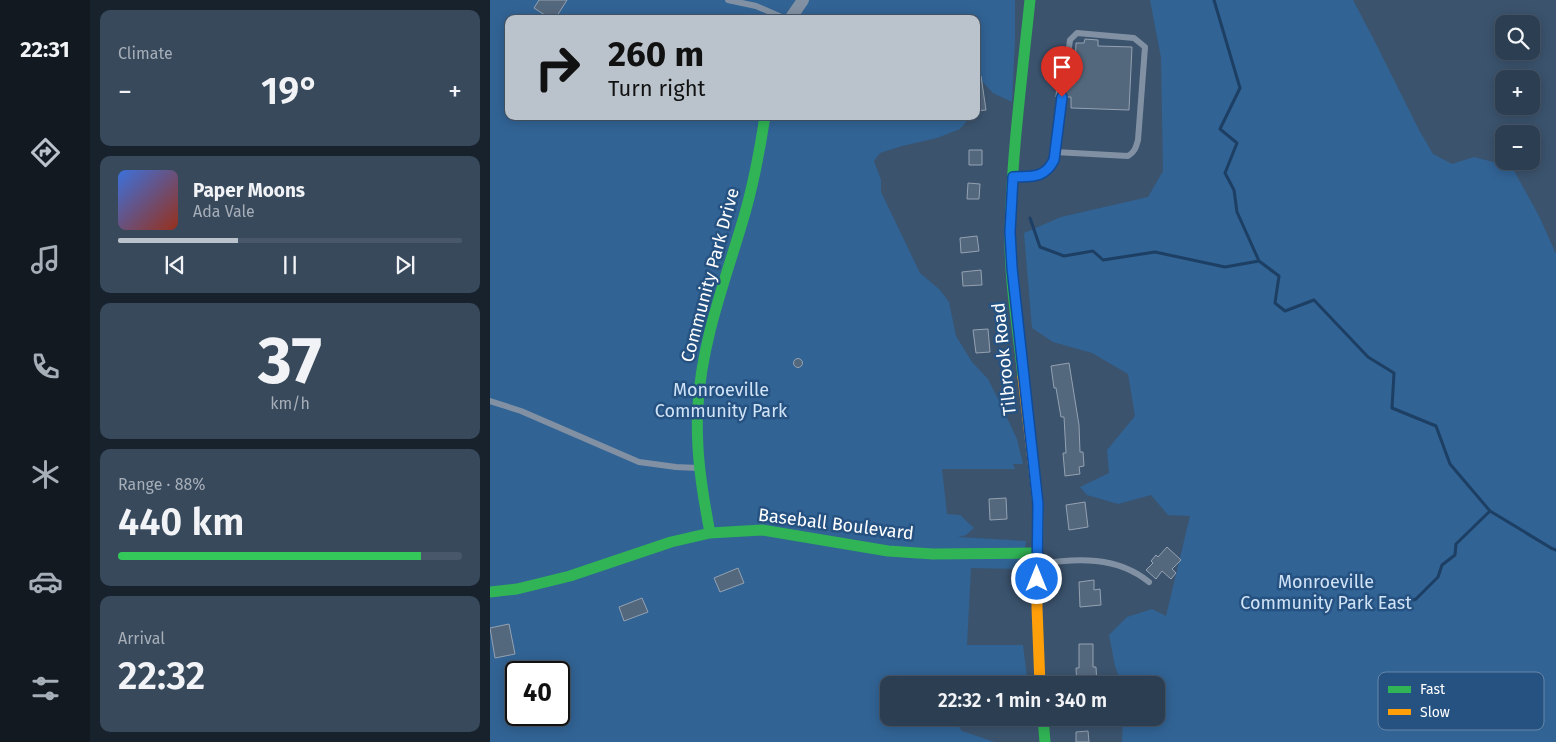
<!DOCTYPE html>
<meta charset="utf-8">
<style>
body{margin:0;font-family:"Fira Sans",sans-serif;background:#38495c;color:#f1f3f6;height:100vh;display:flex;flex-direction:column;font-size:19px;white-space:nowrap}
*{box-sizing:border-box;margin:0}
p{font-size:16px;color:#a6aeb8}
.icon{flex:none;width:28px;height:28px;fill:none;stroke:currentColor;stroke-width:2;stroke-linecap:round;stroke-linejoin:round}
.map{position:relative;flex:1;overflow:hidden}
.details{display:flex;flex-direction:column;gap:10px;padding:10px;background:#18222d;width:400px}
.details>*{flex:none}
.hud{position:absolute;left:15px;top:15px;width:475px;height:105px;border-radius:10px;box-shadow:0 2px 12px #0003,0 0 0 1px #485769;background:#bac3cc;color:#111;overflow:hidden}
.buttons{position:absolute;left:1005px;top:15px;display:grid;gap:10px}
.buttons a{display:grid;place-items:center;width:45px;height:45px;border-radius:10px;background:#2c3e52;box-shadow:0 2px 12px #0003,0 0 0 1px #485769;font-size:25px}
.speed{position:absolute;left:15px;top:661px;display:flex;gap:10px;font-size:25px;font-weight:700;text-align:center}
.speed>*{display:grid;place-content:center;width:65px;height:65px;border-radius:50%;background:#2c3e52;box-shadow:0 2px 12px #0003,0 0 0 1px #485769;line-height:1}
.speed .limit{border:2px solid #111;border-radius:8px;background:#fff;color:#111}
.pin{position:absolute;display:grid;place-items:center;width:42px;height:42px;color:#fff;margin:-51px -21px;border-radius:50% 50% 50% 0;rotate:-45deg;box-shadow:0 0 5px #0007}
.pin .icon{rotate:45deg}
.me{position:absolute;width:55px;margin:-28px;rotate:0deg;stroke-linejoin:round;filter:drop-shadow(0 0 4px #0008)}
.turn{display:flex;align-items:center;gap:18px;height:105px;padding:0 20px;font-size:22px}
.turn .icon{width:65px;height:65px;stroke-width:2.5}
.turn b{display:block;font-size:35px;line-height:42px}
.big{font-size:38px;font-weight:600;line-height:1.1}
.details .tile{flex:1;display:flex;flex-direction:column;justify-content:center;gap:8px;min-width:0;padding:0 18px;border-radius:10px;background:#38495c}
.details .dial{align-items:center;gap:0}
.dial b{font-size:65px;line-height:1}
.song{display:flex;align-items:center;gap:15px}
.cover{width:60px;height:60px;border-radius:8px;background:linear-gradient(135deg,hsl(220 70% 55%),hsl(10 70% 35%))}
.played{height:5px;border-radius:2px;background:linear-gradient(90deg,#bac3cc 35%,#485769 35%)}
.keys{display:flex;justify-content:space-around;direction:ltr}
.heat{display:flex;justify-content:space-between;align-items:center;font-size:28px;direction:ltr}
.charge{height:8px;border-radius:4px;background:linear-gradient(90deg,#34c759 88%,#485769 0)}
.trip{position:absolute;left:390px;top:676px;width:285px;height:50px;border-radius:10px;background:#2c3e52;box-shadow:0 2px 12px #0003,0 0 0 1px #485769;font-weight:600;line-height:50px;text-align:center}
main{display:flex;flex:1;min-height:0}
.menu{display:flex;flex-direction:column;width:90px;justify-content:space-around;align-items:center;background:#121921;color:#a6aeb8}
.menu .icon{width:35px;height:35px}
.menu .current{color:#bac3cc}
.menu b{font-size:22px;color:#f1f3f6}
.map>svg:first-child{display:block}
.green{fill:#316394;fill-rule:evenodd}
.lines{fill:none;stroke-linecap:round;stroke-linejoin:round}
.stream{stroke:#1d3f64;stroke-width:3}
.building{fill:#54687d;stroke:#94a2b2}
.lane{stroke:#8191a3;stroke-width:6}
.street{stroke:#8191a3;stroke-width:12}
.fast{stroke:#30b455;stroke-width:11}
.slow{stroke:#ff9f0a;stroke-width:11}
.route-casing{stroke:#114b97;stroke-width:12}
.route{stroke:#1a73e8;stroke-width:9}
.labels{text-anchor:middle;stroke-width:5;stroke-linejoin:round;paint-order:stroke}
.street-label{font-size:18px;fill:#fff;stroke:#265282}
.park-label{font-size:18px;fill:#d1e3f6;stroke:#265282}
.key{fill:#265282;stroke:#6786a8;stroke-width:1}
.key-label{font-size:14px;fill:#fff}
</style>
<main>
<nav class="menu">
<b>22:31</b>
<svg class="icon current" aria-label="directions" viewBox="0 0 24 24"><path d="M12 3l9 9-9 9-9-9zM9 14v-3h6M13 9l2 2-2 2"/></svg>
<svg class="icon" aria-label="music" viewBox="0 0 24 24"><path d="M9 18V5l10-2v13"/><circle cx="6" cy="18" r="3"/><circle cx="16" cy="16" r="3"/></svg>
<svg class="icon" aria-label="phone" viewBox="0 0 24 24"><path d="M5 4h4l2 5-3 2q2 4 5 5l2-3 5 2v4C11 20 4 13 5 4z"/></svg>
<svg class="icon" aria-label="climate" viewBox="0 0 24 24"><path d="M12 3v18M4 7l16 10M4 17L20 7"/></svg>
<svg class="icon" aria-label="car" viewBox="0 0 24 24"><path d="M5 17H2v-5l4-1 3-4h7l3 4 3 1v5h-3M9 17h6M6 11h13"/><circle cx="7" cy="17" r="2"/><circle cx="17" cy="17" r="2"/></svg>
<svg class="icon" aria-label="filters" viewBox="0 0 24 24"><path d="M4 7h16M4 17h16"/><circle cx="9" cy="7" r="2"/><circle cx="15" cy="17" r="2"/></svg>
</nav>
<section class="details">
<div class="tile"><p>Climate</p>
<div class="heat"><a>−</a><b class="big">19°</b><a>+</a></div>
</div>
<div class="tile">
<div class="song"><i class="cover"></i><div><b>Paper Moons</b><p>Ada Vale</p></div></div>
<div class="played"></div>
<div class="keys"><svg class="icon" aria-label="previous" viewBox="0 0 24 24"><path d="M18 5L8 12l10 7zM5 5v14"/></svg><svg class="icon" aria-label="pause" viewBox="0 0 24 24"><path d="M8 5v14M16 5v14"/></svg><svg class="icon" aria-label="next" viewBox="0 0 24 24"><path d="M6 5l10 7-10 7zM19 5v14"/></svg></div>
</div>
<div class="tile dial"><b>37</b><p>km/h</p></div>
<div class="tile"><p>Range · 88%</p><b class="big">440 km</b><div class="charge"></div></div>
<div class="tile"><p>Arrival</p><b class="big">22:32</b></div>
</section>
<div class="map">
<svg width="1066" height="742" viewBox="0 0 1066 742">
<rect width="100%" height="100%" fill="#3b536d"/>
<!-- green -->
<path class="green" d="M0,0h525v40l-3,62 -19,-9 -15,-16h-2v-58h-467v97h455l3,5 -7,8 -23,9 -35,8 -22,7 -6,8 7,19v12l39,81 20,17 9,12 7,34 16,26 16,17 13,26 16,34 6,25h-10l2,5h-73l5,45 13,1 14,13 -8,7 -8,2 68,4 -4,28 -51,-1 -4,77h56l5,40h-139v33h63l10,13 33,11h-505zM26,672h43v43h-43z
M660,0h203l20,38 46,92 14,24 19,10 22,-7 38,10 27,49 17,38v488h-434l1,-24h33v-33h-34l-7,-19 -6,-31 18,-18 25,-8 14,7 24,-100 -22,-1 -17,-20 -33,9 -31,-9 -7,-8 29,-14 -2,-23 28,-34 -7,-42 -36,-21 -39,-11 -21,-14 -8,-95 37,-16 87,-20 15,-26 -2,-113z"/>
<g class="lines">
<!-- stream -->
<path class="stream" d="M724,0l26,88 -20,41 17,14 -12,30 9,17 3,22 22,49 20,15 -4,27 10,8 29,-11 54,57 26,16 -2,35 44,18 14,38 40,47 61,37 5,2
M540,218l10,29 24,9 29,-5 10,9 52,-8 70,15 34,-6
M904,606l22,-7 22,-22 4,-12 13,-10 1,-11 34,-33"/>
</g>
<!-- building -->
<path class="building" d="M49,0h28l-12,19h-4l-17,-11z
M595,39l13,1v6l34,1 -3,63 -58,-2v-11h-4l-2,-4 -3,-1 -6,5 1,-13h2l2,4 3,1 4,-2 1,-3h5l2,-41h8z
M491,76l5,34 -10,1v-34z
M479,150h13v15h-13z
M478,183l12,1 -1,15h-12z
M487,236l2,15 -18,2 -1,-15z
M491,270l1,15 -19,1 -1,-14z
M498,329l2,23 -14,1 -3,-23z
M303.5 363a4.5 4.5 0 1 1 9 0a4.5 4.5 0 1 1-9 0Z
M579,363l10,62 1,27h3l1,14 -5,1 1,7 -15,2 -2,-23h3l-2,-36h-3l-5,-29h-2l-3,-22z
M516,498l1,21 -17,1 -1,-21z
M595,502l3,25 -19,3 -3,-25z
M677,547l14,13 -9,9 4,4 -5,6 -9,-8 -6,8 -10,-9 7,-7 -2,-2 5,-6 2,2z
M248,568l6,15 -24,9 -6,-14z
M604,580v10l6,-1 1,16 -21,2 -1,-25z
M152,598l6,14 -24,9 -5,-14z
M19,624l6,30 -20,4 -5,-30z
M589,644h14v23h3l1,18h-20l-1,-17h3z
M598,731l1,11h-13v-10z"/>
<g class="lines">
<!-- lane -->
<path class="lane" d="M238,0l28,6 30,13
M565,152l73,4c7,-4 8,-9 10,-16l7,-93 -11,-9 -57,-5 -7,7 -6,44
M524,177c20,-1 30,3 40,-17l8,-63
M0,401l31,10 118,51 37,5 22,1
M548,564c39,-6 79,-8 111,18"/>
<!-- street -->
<path class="street" d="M300,19l13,-19"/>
<!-- fast -->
<path class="fast" d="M533,377c-5,-48 -14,-98 -13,-147 2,-77 12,-153 20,-230
M220,533c-8,-42 -15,-85 -12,-128 4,-67 29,-129 47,-192 9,-32 15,-64 20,-97
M0,592l27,-3 53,-13 101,-34 39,-9 52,-3 126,21 45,3 104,-1
M553,718l2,24"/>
<!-- slow -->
<path class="slow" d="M533,377l15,127 -1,104 3,77"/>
</g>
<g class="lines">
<defs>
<path id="route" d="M547,579l1,-75 -26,-236 -2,-36 3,-55c19,-1 31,2 41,-17l8,-63"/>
</defs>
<!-- route casing -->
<use href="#route" class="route-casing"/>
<!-- route -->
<use href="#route" class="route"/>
</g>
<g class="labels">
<!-- street labels -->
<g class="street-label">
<text transform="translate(220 275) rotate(-75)" y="6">Community Park Drive</text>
<text transform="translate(514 359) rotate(-96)" y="6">Tilbrook Road</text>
<text transform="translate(346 524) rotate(7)" y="6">Baseball Boulevard</text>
</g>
<!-- park labels -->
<g class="park-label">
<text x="231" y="396">Monroeville<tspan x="231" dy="21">Community Park</tspan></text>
<text x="836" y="588">Monroeville<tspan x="836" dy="21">Community Park East</tspan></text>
</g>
</g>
<!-- legend -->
<rect x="888" y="672" width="166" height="58" rx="8" class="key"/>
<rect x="898" y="686" width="23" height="7" fill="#30b455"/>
<rect x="898" y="709" width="23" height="6" fill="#ff9f0a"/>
<g class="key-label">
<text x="930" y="694">Fast</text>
<text x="930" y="717">Slow</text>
</g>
</svg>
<div class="buttons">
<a><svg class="icon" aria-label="search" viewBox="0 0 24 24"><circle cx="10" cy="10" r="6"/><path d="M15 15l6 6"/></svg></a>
<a>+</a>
<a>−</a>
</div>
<div class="speed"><div class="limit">40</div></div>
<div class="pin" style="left:572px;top:97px;background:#d93025"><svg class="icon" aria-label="arrive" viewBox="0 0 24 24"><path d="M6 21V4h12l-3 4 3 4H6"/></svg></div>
<svg class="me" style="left:547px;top:579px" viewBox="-20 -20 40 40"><circle r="17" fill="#1a73e8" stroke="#fff" stroke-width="3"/><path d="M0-11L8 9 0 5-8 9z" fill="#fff"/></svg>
<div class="trip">22:32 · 1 min · 340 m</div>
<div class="hud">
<div class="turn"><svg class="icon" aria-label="right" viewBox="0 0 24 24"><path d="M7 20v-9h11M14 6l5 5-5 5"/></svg><div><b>260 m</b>Turn right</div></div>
</div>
</div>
</main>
